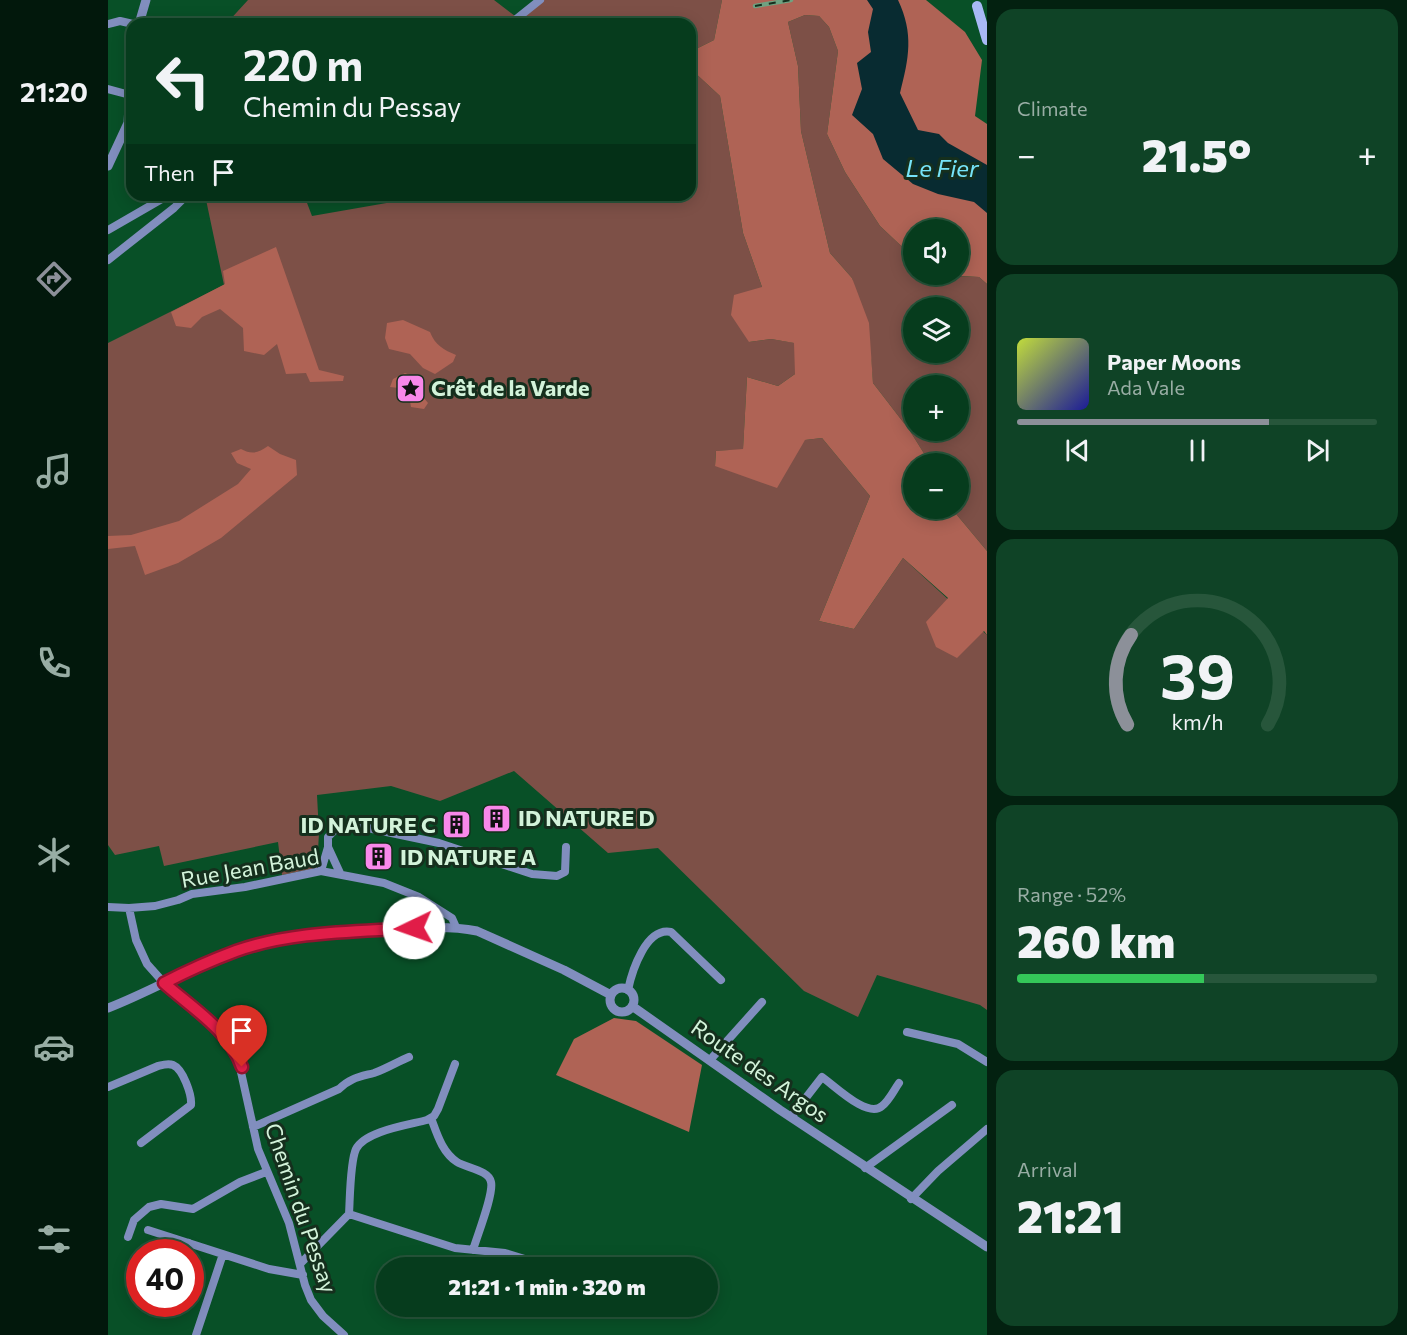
<!DOCTYPE html>
<meta charset="utf-8">
<style>
body{margin:0;font-family:Commissioner,sans-serif;background:#0f4326;color:#f1f3f6;height:100vh;display:flex;flex-direction:column;font-size:22px;white-space:nowrap}
*{box-sizing:border-box;margin:0}
p{font-size:20px;color:#98ada4}
.icon{flex:none;width:33px;height:33px;fill:none;stroke:currentColor;stroke-width:2;stroke-linecap:round;stroke-linejoin:round}
.map{position:relative;flex:1;overflow:hidden}
.panel{display:flex;flex-direction:column;gap:9px;padding:9px;background:#032110;width:420px}
.panel>*{flex:none}
.guide{position:absolute;left:18px;top:18px;width:570px;height:183px;border-radius:18px;box-shadow:0 3px 15px #0003,0 0 0 2px #27563b;background:#063c1d;color:#f1f3f6;overflow:hidden}
.buttons{position:absolute;left:795px;top:219px;display:grid;gap:12px}
.buttons a{display:grid;place-items:center;width:66px;height:66px;border-radius:50%;background:#063c1d;box-shadow:0 3px 15px #0003,0 0 0 2px #27563b;font-size:30px}
.speed{position:absolute;left:18px;top:1239px;display:flex;gap:12px;font-size:30px;font-weight:700;text-align:center}
.speed>*{display:grid;place-content:center;width:78px;height:78px;border-radius:50%;background:#063c1d;box-shadow:0 3px 15px #0003,0 0 0 2px #27563b;line-height:1}
.speed .limit{border:9px solid #d22;background:#fff;color:#111}
.pin{position:absolute;display:grid;place-items:center;width:51px;height:51px;color:#fff;margin:-62px -26px;border-radius:50% 50% 50% 0;rotate:-45deg;box-shadow:0 0 6px #0007}
.pin .icon{rotate:45deg}
.me{position:absolute;width:66px;margin:-33px;rotate:267deg;stroke-linejoin:round;filter:drop-shadow(0 0 4px #0008)}
.turn{display:flex;align-items:center;gap:21px;height:126px;padding:0 18px;font-size:27px}
.turn .icon{width:78px;height:78px;stroke-width:2.5}
.turn b{display:block;font-size:42px;line-height:51px}
.then{display:flex;align-items:center;height:57px;padding:0 18px;background:#0003;gap:12px;font-size:22px}
.big{font-size:45px;font-weight:800;line-height:1.1}
.panel .tile{flex:1;display:flex;flex-direction:column;justify-content:center;gap:9px;min-width:0;padding:0 21px;border-radius:18px;background:#0f4326}
.panel .dial{align-items:center;gap:0}
.dial svg{height:156px;overflow:visible;fill:none;stroke:#27563b;stroke-width:7;stroke-linecap:round;text-anchor:middle}
.dial text{fill:#f1f3f6;stroke:none}
.song{display:flex;align-items:center;gap:18px}
.cover{width:72px;height:72px;border-radius:9px;background:linear-gradient(135deg,hsl(70 70% 55%),hsl(240 70% 35%))}
.played{height:6px;border-radius:3px;background:linear-gradient(90deg,#8c9099 70%,#27563b 70%)}
.keys{display:flex;justify-content:space-around;direction:ltr}
.heat{display:flex;justify-content:space-between;align-items:center;font-size:33px;direction:ltr}
.charge{height:9px;border-radius:4px;background:linear-gradient(90deg,#34c759 52%,#27563b 0)}
.trip{position:absolute;left:268px;top:1257px;width:342px;height:60px;border-radius:30px;background:#063c1d;box-shadow:0 3px 15px #0003,0 0 0 2px #27563b;font-weight:800;line-height:60px;text-align:center}
main{display:flex;flex:1;min-height:0}
.tab-bar{display:flex;flex-direction:column;width:108px;justify-content:space-around;align-items:center;background:#02180c;color:#98ada4}
.tab-bar .icon{width:42px;height:42px}
.tab-bar .active{color:#8c9099}
.tab-bar b{font-size:27px;color:#f1f3f6}
.map>svg:first-child{display:block}
.green{fill:#7d5047;fill-rule:evenodd}
.forest{fill:#af6355}
.water{fill:#082b31}
.lines{fill:none;stroke-linecap:round;stroke-linejoin:round}
.minor{stroke:#818ebe;stroke-width:8}
.tertiary{stroke:#818ebe;stroke-width:9}
.secondary{stroke:#a8b9f5;stroke-width:10}
.rail-casing{stroke:#6fa281;stroke-width:4.5}
.rail{stroke:#152f1d;stroke-width:2;stroke-dasharray:7;stroke-linecap:butt}
.route-casing{stroke:#92132f;stroke-width:15}
.route{stroke:#e11d48;stroke-width:10}
.labels{text-anchor:middle;stroke-width:6;stroke-linejoin:round;paint-order:stroke}
.poi-label{font-size:22px;font-weight:bold;fill:#d3f3da;stroke:#152f1d;text-anchor:start}
.street-label{font-size:22px;fill:#d3f3da;stroke:#152f1d}
.water-label{font-size:24px;font-style:italic;fill:#76e4f9;stroke:#152f1d}
</style>
<main>
<nav class="tab-bar">
<b>21:20</b>
<svg class="icon active" aria-label="directions" viewBox="0 0 24 24"><path d="M12 3l9 9-9 9-9-9zM9 14v-3h6M13 9l2 2-2 2"/></svg>
<svg class="icon" aria-label="music" viewBox="0 0 24 24"><path d="M9 18V5l10-2v13"/><circle cx="6" cy="18" r="3"/><circle cx="16" cy="16" r="3"/></svg>
<svg class="icon" aria-label="phone" viewBox="0 0 24 24"><path d="M5 4h4l2 5-3 2q2 4 5 5l2-3 5 2v4C11 20 4 13 5 4z"/></svg>
<svg class="icon" aria-label="climate" viewBox="0 0 24 24"><path d="M12 3v18M4 7l16 10M4 17L20 7"/></svg>
<svg class="icon" aria-label="car" viewBox="0 0 24 24"><path d="M5 17H2v-5l4-1 3-4h7l3 4 3 1v5h-3M9 17h6M6 11h13"/><circle cx="7" cy="17" r="2"/><circle cx="17" cy="17" r="2"/></svg>
<svg class="icon" aria-label="filters" viewBox="0 0 24 24"><path d="M4 7h16M4 17h16"/><circle cx="9" cy="7" r="2"/><circle cx="15" cy="17" r="2"/></svg>
</nav>
<div class="map">
<svg width="879" height="1335" viewBox="0 0 879 1335">
<rect width="100%" height="100%" fill="#085027"/>
<!-- green -->
<path class="green" d="M140,0h246l21,16 21,-16h186l-8,40 -24,12v-28h-464z
M697,15l14,1 10,11 9,24 -11,83 18,38 35,54 33,31 1,17 65,3 8,7v267l-35,-42 6,-1v-44l-28,-1 -20,-32 -37,-48 -2,-25 -19,-80 -22,-25 -29,-122 -3,-65 -10,-44zM806,308h44v44h-44zM806,386h44v44h-44z
M582,66l3,5 27,25 23,137 19,54 -13,55 22,-3 24,4v31l-17,12 -31,-9 -4,73 -27,1 -1,15 90,-26 17,-2 48,58 -51,125 35,8 49,-71 84,77v375l-7,-5 -103,-30 -19,42 -54,-26 -146,-143 -50,5 -94,-82 -74,30 -49,-15 -74,9 2,38 -2,35 -35,7 -4,-33 -114,24 -5,-20 -44,9 -7,-10v-502l116,-58 -19,-90h99l8,21 86,-15 -1,-6h293z"/>
<!-- forest -->
<path class="forest" d="M614,0h204l39,32 17,28 -7,56 12,8v160l-8,-7 -36,-2 15,-1v-44h-44l-1,27 -33,-31 -35,-54 -18,-38 11,-83 -9,-24 -10,-11 -14,-1 -17,7 10,44 3,65 29,122 22,25 17,45 4,60 37,48 20,32 -16,1v44l38,1 35,42v84l-3,-4 -27,27 -21,-11 -10,-25 22,-24 -45,-40 -49,71 -35,-8 51,-125 -48,-58 -17,2 -28,48 -62,-22 1,-15 27,-2 4,-72 31,9 17,-12 -1,-31 -23,-4 -22,3 -18,-27 3,-20 28,-8 -19,-54 -23,-137 -27,-25 -3,-5v-14l24,-12z
M168,247l43,123 25,6 -1,5 -33,1 -4,-9 -20,1 -9,-30 -13,11 -20,-4 -1,-23 -23,-19 -18,8 -11,11 -15,-2 -5,-14 54,-28 -2,-13z
M295,320l27,12c5,13 14,18 26,23l-3,7 -18,12 -12,-6 -13,-14 -21,-5 -4,-11 2,-15z
M297,373l12,5 2,14 9,11 -4,6 -13,-2 -3,-18 -18,-2 3,-8z
M160,446l12,8 16,6 1,15 -76,63 -43,25 -33,12 -10,-29 -27,3v-13l23,-1 48,-14 59,-37 13,-15 -14,-6 -6,-10 10,-4c11,6 17,4 27,-3z
M506,1018l22,3 66,44 -13,67 -133,-57 18,-36z"/>
<!-- water -->
<path class="water" d="M759,0h31c16,34 11,58 2,93l18,37 21,4 9,9 39,22v48l-13,-11 -36,-8 -25,-10 -30,-25 -10,-25 -21,-19 10,-26 -5,-26 14,-11 -3,-20 5,-23z"/>
<g class="lines">
<!-- minor -->
<path class="minor" d="M0,24l12,-3 13,3
M402,24l30,-24
M0,89l22,6
M0,230l59,-34 16,3
M0,260l66,-52 13,-13
M213,871l7,-24
M232,873l-12,-26v-10l9,-9 21,-2 81,17 93,31 25,2 8,-4 1,-25
M0,907l21,1 26,-2 23,-6 14,-6 53,-7 76,-16 63,12 35,14 33,21 4,9
M21,908l7,32 11,24 17,19 61,53 12,18 21,95 31,74 16,62 6,15 12,16 21,19
M520,990c4,-19 18,-63 43,-58l50,48
M799,1032l51,12 29,18
M602,1060l52,-58
M0,1087l50,-21c4,-1 10,-3 15,-1 10,4 19,30 18,40l-50,38
M683,1117l31,-40c13,9 46,42 60,29 7,-5 12,-16 17,-23
M323,1118c6,16 11,34 26,44 9,6 32,8 34,20 3,12 -14,54 -18,68
M145,1127l86,-38c11,-11 20,-12 35,-16 12,-4 23,-11 35,-16
M757,1168l87,-63
M803,1199l27,-28 49,-42
M241,1214l106,34 50,5 23,7
M40,1230l121,39 34,6
M20,1237l6,-17 15,-13 12,-3 32,5 47,-27 26,-10
M77,1252l4,-9
M192,1264l49,-50c1,-15 1,-52 7,-65 9,-18 52,-24 71,-29l7,-4 4,-7 17,-45
M88,1335l27,-81"/>
<!-- tertiary -->
<path class="tertiary" d="M31,24l7,-24
M0,166l20,-43 4,-69
M502 1000a12 12 0 1 1 24 0a12 12 0 1 1-24 0Z
M524,1006l148,104 207,137
M0,1008c44,-17 85,-42 129,-57 48,-16 99,-18 149,-21 31,-2 61,-5 91,1l87,39 47,25"/>
<!-- secondary -->
<path class="secondary" d="M869,6l10,34"/>
<defs>
<path id="rail" d="M647,6l36,-6"/>
</defs>
<!-- rail casing -->
<use href="#rail" class="rail-casing"/>
<!-- rail -->
<use href="#rail" class="rail"/>
</g>
<g class="lines">
<defs>
<path id="route" d="M134,1067c-13,-37 -50,-59 -78,-84 23,-12 48,-23 72,-32 56,-20 120,-19 178,-23"/>
</defs>
<!-- route casing -->
<use href="#route" class="route-casing"/>
<!-- route -->
<use href="#route" class="route"/>
</g>
<!-- icons -->
<defs>
<symbol id="sight-square" viewBox="-11 -11 22 22"><rect x="-9" y="-9" width="18" height="18" rx="4" fill="#f888ea" stroke="#152f1d"/><path d="M0-6L1.8-2.2L6-1.7L2.9 1.2L3.7 5.4L0 3.3L-3.7 5.4L-2.9 1.2L-6-1.7L-1.8-2.2Z" fill="#111"/></symbol>
<symbol id="building-square" viewBox="-11 -11 22 22"><rect x="-9" y="-9" width="18" height="18" rx="4" fill="#f888ea" stroke="#152f1d"/><path d="M-4-6H4V6H1V3H-1V6H-4ZM-2.5-4.3h1.7v1.8h-1.7ZM.8-4.3h1.7v1.8H.8ZM-2.5-1h1.7V.8h-1.7ZM.8-1h1.7V.8H.8Z" fill="#111"/></symbol>
</defs>
<g fill-rule="evenodd">
<use href="#sight-square" x="286" y="372" width="33" height="33"/>
<use href="#building-square" x="372" y="802" width="33" height="33"/>
<use href="#building-square" x="332" y="808" width="33" height="33"/>
<use href="#building-square" x="254" y="840" width="33" height="33"/>
</g>
<g class="labels">
<!-- poi labels -->
<g class="poi-label">
<text x="323" y="396">Crêt de la Varde</text>
<text x="410" y="826">ID NATURE D</text>
<text x="328" y="833" text-anchor="end">ID NATURE C</text>
<text x="292" y="865">ID NATURE A</text>
</g>
<!-- street labels -->
<g class="street-label">
<text transform="translate(142 868) rotate(-10)" y="8">Rue Jean Baud</text>
<text transform="translate(652 1071) rotate(35)" y="8">Route des Argos</text>
<text transform="translate(193 1208) rotate(71)" y="8">Chemin du Pessay</text>
</g>
<!-- water labels -->
<g class="water-label">
<text x="834" y="177">Le Fier</text>
</g>
</g>
</svg>
<div class="buttons">
<a><svg class="icon" aria-label="sound" viewBox="0 0 24 24"><path d="M4 9h4l5-4v14l-5-4H4zM17 9q2 3 0 6"/></svg></a>
<a><svg class="icon" aria-label="layers" viewBox="0 0 24 24"><path d="M12 4l9 5-9 5-9-5zM3 14l9 5 9-5"/></svg></a>
<a>+</a>
<a>−</a>
</div>
<div class="speed"><div class="limit">40</div></div>
<div class="pin" style="left:134px;top:1067px;background:#d93025"><svg class="icon" aria-label="arrive" viewBox="0 0 24 24"><path d="M6 21V4h12l-3 4 3 4H6"/></svg></div>
<svg class="me" style="left:306px;top:928px" viewBox="-20 -20 40 40"><circle r="19" fill="#fff"/><path d="M0-13L10 11 0 6-10 11z" fill="#e11d48"/></svg>
<div class="trip">21:21 · 1 min · 320 m</div>
<div class="guide">
<div class="turn"><svg class="icon" aria-label="left" viewBox="0 0 24 24"><path d="M17 20v-9H6M10 6l-5 5 5 5"/></svg><div><b>220 m</b>Chemin du Pessay</div></div>
<div class="then">Then<svg class="icon" aria-label="arrive" viewBox="0 0 24 24"><path d="M6 21V4h12l-3 4 3 4H6"/></svg></div>
</div>
</div>
<section class="panel">
<div class="tile"><p>Climate</p>
<div class="heat"><a>−</a><b class="big">21.5°</b><a>+</a></div>
</div>
<div class="tile">
<div class="song"><i class="cover"></i><div><b>Paper Moons</b><p>Ada Vale</p></div></div>
<div class="played"></div>
<div class="keys"><svg class="icon" aria-label="previous" viewBox="0 0 24 24"><path d="M18 5L8 12l10 7zM5 5v14"/></svg><svg class="icon" aria-label="pause" viewBox="0 0 24 24"><path d="M8 5v14M16 5v14"/></svg><svg class="icon" aria-label="next" viewBox="0 0 24 24"><path d="M6 5l10 7-10 7zM19 5v14"/></svg></div>
</div>
<div class="tile dial"><svg viewBox="0 0 100 80">
<path d="M14 69A42 42 0 1 1 86 69"/>
<path d="M14 69A42 42 0 0 1 16 23" stroke="#8c9099"/>
<text x="50" y="56" font-size="32" font-weight="700">39</text>
<text x="50" y="72" font-size="11">km/h</text>
</svg></div>
<div class="tile"><p>Range · 52%</p><b class="big">260 km</b><div class="charge"></div></div>
<div class="tile"><p>Arrival</p><b class="big">21:21</b></div>
</section>
</main>
